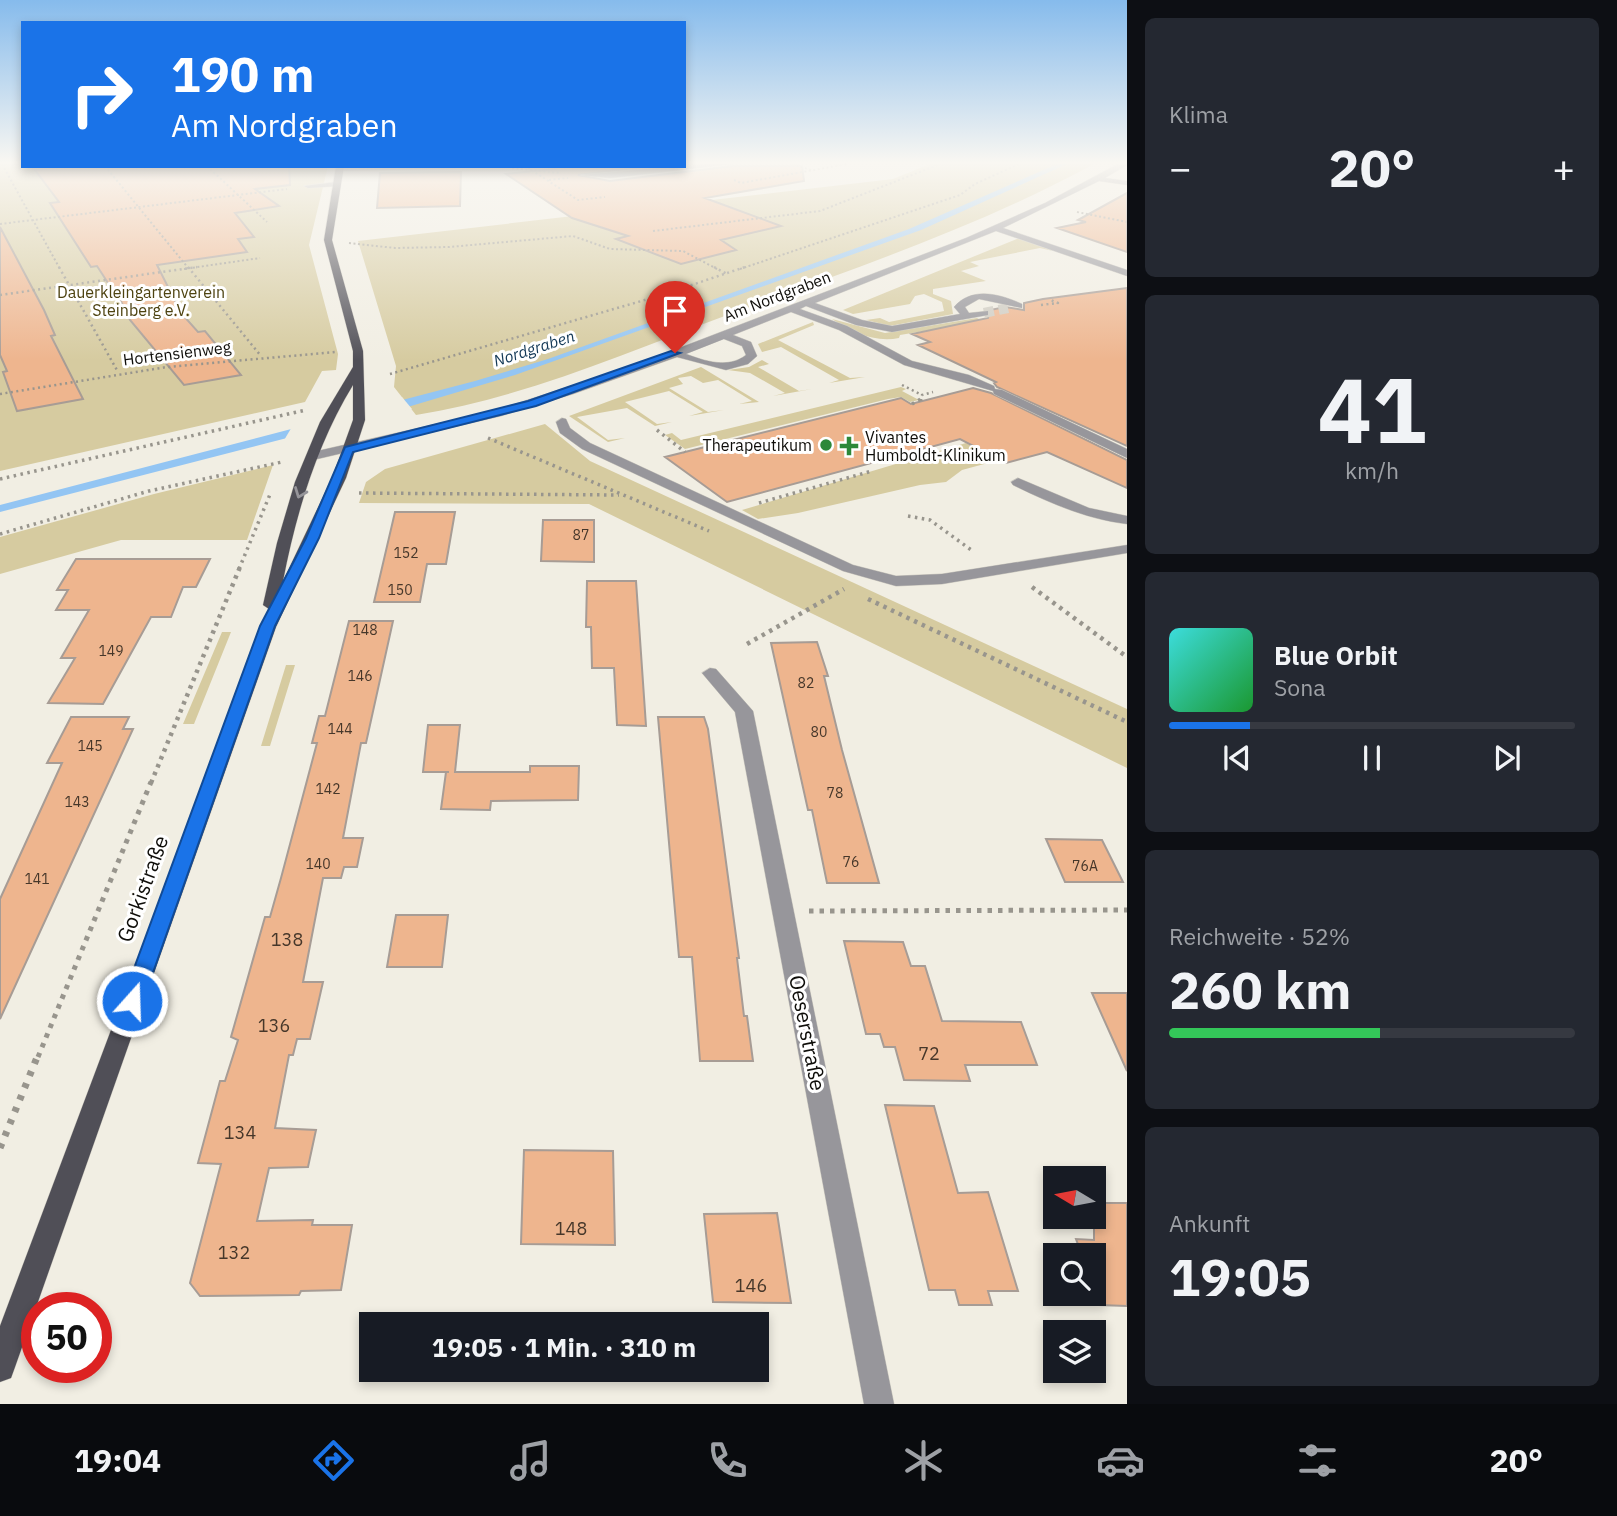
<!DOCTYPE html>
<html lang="de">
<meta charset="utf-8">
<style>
body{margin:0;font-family:"IBM Plex Sans",sans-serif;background:#242831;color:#f1f3f6;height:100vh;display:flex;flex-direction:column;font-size:26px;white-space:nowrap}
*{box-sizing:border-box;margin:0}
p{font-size:23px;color:#9ea1a6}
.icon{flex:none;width:38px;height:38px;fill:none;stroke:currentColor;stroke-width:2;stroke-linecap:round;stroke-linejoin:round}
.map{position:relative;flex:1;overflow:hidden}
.panel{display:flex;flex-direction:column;gap:18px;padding:18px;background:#0d0f14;width:490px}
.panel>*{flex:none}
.guide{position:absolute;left:21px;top:21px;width:665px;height:147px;border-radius:0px;box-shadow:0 4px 10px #0003;background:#1a73e8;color:#fff;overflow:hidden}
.needle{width:46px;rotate:280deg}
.buttons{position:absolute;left:1043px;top:1166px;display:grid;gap:14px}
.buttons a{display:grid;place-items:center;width:63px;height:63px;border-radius:0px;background:#171b24;box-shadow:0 4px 10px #0003;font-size:35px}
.speed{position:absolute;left:21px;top:1292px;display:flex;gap:14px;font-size:35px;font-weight:700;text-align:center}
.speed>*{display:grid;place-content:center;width:91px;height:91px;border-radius:50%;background:#171b24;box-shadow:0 4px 10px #0003;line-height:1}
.speed .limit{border:10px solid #d22;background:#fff;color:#111}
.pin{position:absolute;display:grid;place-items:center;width:60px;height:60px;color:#fff;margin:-72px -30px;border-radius:50% 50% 50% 0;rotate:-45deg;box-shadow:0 0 7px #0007}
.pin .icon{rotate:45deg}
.me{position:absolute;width:77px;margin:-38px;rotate:20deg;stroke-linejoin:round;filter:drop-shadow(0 0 5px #0008)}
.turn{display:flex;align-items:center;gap:24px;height:147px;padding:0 35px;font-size:32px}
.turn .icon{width:91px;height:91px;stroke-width:2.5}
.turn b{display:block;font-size:49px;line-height:60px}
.big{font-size:52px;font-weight:800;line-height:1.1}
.panel .widget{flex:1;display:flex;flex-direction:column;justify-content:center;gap:10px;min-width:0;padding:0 24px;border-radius:10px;background:#242831}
.panel .dial{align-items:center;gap:0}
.dial b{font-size:91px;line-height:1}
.song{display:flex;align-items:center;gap:21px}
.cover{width:84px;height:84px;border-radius:10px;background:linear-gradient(135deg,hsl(180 70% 55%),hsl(130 70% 35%))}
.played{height:7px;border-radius:4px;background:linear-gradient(90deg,#1a73e8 20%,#363941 20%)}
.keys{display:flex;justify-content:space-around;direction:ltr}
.heat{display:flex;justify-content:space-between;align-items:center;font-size:38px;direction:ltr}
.charge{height:10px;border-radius:5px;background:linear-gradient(90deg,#34c759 52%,#363941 0)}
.trip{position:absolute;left:359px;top:1312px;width:410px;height:70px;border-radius:0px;background:#171b24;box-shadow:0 4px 10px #0003;font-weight:800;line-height:70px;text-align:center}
.tabs{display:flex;height:112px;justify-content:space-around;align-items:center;background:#090b0e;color:#9ea1a6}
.tabs .icon{width:49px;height:49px}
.tabs .selected{color:#1a73e8}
.tabs b{font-size:32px;color:#f1f3f6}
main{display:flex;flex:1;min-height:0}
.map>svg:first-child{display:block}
.green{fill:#d6cba0}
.water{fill:#93c5f3}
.pier{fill:#f1eee3}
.building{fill:#eeb58e;stroke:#a79c95;stroke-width:2}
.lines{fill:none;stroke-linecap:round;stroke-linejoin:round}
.minor-tunnel{stroke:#cfccc2;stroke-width:10;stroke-dasharray:10 5;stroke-linecap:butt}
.minor-casing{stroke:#cdcac0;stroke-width:1}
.major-casing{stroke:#cdcac0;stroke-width:1}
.path-far5{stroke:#98958d;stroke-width:2;stroke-dasharray:2 2.5;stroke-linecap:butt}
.path-far4{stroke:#98958d;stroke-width:2.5;stroke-dasharray:2 3.5;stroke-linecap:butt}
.path-far3{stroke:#98958d;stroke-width:3.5;stroke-dasharray:2.5 4.5;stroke-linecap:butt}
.path-far2{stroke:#98958d;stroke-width:4.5;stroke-dasharray:3.5 5;stroke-linecap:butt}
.path-far1{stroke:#98958d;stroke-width:5;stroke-dasharray:4.5 6;stroke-linecap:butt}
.path{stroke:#98958d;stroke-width:7;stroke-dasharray:5 8;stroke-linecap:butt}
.minor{fill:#97969b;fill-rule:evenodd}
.major{fill:#504f57;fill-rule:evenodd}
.oneway{stroke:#96959a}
.route{fill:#1a73e8;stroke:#114b97;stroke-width:2}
.poi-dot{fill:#2c8839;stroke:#fff;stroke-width:2.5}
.labels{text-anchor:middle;stroke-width:6;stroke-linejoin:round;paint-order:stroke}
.number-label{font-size:14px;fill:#46372a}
.far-park-label{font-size:16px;fill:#4e4311;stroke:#fff}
.far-street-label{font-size:16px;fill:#0e0d09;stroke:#fff}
.far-water-label{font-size:16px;font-style:italic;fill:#133856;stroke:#fff}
.far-poi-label{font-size:16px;fill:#0e0d09;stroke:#fff;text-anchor:start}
.near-number-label{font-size:18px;fill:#46372a}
.near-street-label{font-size:21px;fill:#0e0d09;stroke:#fff}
</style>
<main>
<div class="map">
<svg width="1127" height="1404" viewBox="0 0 1127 1404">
<rect width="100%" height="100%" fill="#f1eee3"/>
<!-- green -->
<path class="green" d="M0,164l328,2 -19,79 29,109 -2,16 -14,1 -17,31 -305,69z
M930,164h164c-116,63 -241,105 -364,150 -102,38 -206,84 -314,101l-22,-28 2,-21 -38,-125 535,-62z
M1019,238l34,13 -13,-3 -70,14 9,4 -18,5 25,10 -53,8v5l18,7 2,13 -63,12 -24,-6 14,-2 9,4 55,-11 -2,-9 -18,-8 -9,2 -5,8 -57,10 -10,-4z
M977,318l6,3 -46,12 -7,-3 -30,5 -1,3c-24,5 -48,-6 -67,-19l53,14z
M813,322l1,3 -36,15 72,38 15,-1 -36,6 10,-3 -58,-33 -19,5 -4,-8z
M762,360l7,4 -11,3 41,24 13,-2 -39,7 12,-3 -35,-20 -22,-3 21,-3z
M701,367l58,35 -20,2 13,-3 -34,-21 -15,3 -12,-7 -13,2 5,6 -14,4 39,24 16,-2 -35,6 14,-4 -34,-21 -44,11 32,22 15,-2 -17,4 -28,-18 -50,9 31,23 17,-2 -17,4 -39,-26z
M901,387l5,2 -4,2 17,9 -9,2 -9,-5 -13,2 -203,50 -20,-14 7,-2 9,7z
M545,424l45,37 537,248v59l-538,-264 -230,-1 7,-21 19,-13z
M966,443l33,17 -37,10 -16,12 -26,3 -122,28 -40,6 -16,-9z
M273,465l-26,75h-126l-121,34v-37l154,-43z
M222,632h9l-37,92h-11z
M286,665h9l-25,81h-9z"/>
<!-- water -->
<path class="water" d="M1057,164h10l-146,66 -406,145 -104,31 -411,106v-7l475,-124 73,-22 361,-130z"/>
<!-- pier -->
<path class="pier" d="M402,397l10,12 -129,33 10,-17z"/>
<!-- building -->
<path class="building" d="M67,166h222l1,19 -35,4 24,17 -44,7 19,24 -16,2 9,13 -90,13 24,48 17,19 7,-1 36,44 -57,10 -54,-65 -15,-31h-3l-15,-23 -6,1 -41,-64 9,-1 -24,-32z
M554,166h96l-72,9 32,6 123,-15h69l2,15 -99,17 76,28 -60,14 15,10 -55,14 -65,-25 12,-3 -56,-18 -66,-44 49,-5z
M461,172l-1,34 -83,2 3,-35z
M1127,193v59l-70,-24 29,-6 -8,-2z
M0,227l44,83 11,25 -4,1 32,63 -66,12 -14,-39 4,-1 -7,-16z
M1127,288v158l-130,-59 -3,-4 2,-1 -78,-37 12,-3 -18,-8 76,-16 2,-8 15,-3 19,3v-7l19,-4z
M973,388l18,5 136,67v28l-80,-36 -41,11 -46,-24 -233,63 -62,-45 236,-59 10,6z
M395,512h60l-9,52h-19l-7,38h-46z
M543,520h51v42l-53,-1z
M76,559h134l-14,28h-13l-12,30h-20l-48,87 -55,-1 27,-45h-14l28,-48h-33l12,-20h-11z
M587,581h49l10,145 -29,-1 -3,-57h-22l-1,-41h-5z
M349,621h44l-27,122h-5l-18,95h20l-6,29h-13l-3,11h-18l-20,104h20l-13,57h-13l-4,16h-4l-14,73 41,2 -8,37 -39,1 -12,53 56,-1 -1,5h40l-11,65 -40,1 -2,4 -99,1 -10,-13 31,-119 -23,-1 22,-82h5l13,-41 -7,-3 34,-120h5l11,-39 36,-135h-5l7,-27h6z
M817,642l11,34h-4l18,74 37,133h-52l-15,-73h-4l-37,-167z
M71,717h58l-6,12h10l-133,290v-120l62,-136h-15z
M658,717h46l4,12 31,229h-2l7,58h3l6,45h-53l-8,-104h-13z
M428,725h32l-5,47h75v-6h49l-1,34 -87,1 -1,9 -49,-1 5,-37h3h-26z
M1046,839l56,1 21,42h-58z
M396,915h52l-6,52h-55z
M844,941l59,1 8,24h14l17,55 79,1 16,43h-72l5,16 -66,-1 -9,-33h-11l-4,-13h-14z
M1092,993h35v78z
M885,1105l49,1 24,87 30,-1 30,99h-30l4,14h-33l-4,-15h-26z
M524,1150l89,1 2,94 -94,-1z
M1094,1203h33v103l-28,-1 -5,-16v-34h-12l-6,-16 18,1z
M777,1213l14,90 -78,-1 -9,-88z"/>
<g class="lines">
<!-- minor-tunnel -->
<path class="minor-tunnel" d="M984,313l24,-5"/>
<defs>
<path id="minor" d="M705,164h27l-122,14 -29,-3z
M1118,164l9,1 -22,13 22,3v4l-28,-4 -96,47 124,42v6l-131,-45 -181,72 47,17 30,6 68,-12 -6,-7c18,-21 46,-13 68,-3v4l-43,-9 -14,8 4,6 19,-2v4l-96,17 -36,-7 -50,-19 -6,3 47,17 65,35 57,14 25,11 1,3 7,1 125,59v9l-133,-64 -1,-3 -89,-26 -65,-35 -48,-18 -58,23 18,7 6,14 -9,8 -22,6 -49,-13 -104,37 -72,22 -188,44 -6,-4 6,-4 180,-41 134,-43 339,-130 79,-35zM724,339l18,7 4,9c-18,14 -41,6 -60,-1z
M336,167h162l-159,4z
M336,182l3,4 -31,2 -4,-2z
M562,418l4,1 4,9 20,15 263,122 43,11 46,-2 185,-29v8l-185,31 -46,2 -53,-15 -261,-122 -22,-16 -4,-11z
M1018,478l71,30 38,8v8c-41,-5 -77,-21 -114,-39l-2,-3z
M710,668l6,1 37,42 141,693h-30l-129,-692 -33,-39z"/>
<path id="major" d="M336,166h8l-12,74 31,111 2,69 -19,58 -70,149 -261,740 -4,11 -11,4v-56l269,-717 -6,-4 14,-62 18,-61 25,-60 33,-55v-16l-29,-111zM353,385v35l-21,58 -49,103c13,-68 34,-137 70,-196z"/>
</defs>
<!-- minor casing -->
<use href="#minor" class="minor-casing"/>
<!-- major casing -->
<use href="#major" class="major-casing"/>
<!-- path-far5 -->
<path class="path-far5" d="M2,164l58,105
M792,164l19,6
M105,166l84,103
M207,166l60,56
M512,168l48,5
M528,168l50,32 27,-3
M549,180l19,-2
M734,180l7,3 106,-19
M1077,212l50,10
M0,224l287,-35
M653,231l167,-20 120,-47
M349,243l46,5 54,-1 124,-11 37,13 73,2 34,18
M184,269l76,-11
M740,269l220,-74 15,-11 44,-20"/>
<!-- path-far4 -->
<path class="path-far4" d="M59,267l59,105
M188,267l73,89
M714,267l13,7
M0,295l197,-28
M1041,305l17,-2 -7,-3
M390,374l272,-79 83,-28
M902,385l20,10
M0,394l167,-27 168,-15
M921,401l1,-6 11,-3"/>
<!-- path-far3 -->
<path class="path-far3" d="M912,404l9,-5
M657,430l28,22
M488,438l221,93
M0,479l306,-69
M359,493l260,2
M759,503l113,-32
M908,516l22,4 44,32
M0,534l149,-43 133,-29
M239,569l32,-77"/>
<!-- path-far2 -->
<path class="path-far2" d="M1032,587l95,70
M868,599l259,123
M747,644l97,-55
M151,783l89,-216"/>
<!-- path-far1 -->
<path class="path-far1" d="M809,911l318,-1
M38,1057l113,-275"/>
<!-- path -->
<path class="path" d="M0,1148l38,-93"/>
<!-- minor -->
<use href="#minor" class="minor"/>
<!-- major -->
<use href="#major" class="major"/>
</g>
<!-- one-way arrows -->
<defs><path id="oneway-chevron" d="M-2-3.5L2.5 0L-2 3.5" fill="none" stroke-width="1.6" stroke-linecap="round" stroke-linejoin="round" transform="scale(1.75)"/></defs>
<use class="oneway" href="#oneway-chevron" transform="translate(300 493) rotate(111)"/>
<!-- sky -->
<linearGradient id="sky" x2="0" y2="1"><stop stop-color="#86bbec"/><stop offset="0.45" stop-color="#f9f7f2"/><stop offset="1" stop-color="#f9f7f2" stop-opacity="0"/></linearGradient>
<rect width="1127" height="361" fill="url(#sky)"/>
<!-- route -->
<path class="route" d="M671,351l9,2 -144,53 -183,46 -34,86 -44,88 -132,375 -3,6 -8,3 -7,-3 -3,-6 138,-375 46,-88 39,-91 183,-46z"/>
<!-- markers -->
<g class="poi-dot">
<circle cx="826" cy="445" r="7"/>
<path d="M845.5 435.5h7v7h7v7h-7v7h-7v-7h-7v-7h7z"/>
</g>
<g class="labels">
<!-- number labels -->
<g class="number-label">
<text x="581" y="540">87</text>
<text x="406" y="558">152</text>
<text x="400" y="595">150</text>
<text x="365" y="635">148</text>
<text x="111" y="656">149</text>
<text x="360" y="681">146</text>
<text x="806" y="688">82</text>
<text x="340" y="734">144</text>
<text x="819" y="737">80</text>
<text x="90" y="751">145</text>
<text x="328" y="794">142</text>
<text x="835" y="798">78</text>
<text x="77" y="807">143</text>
<text x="851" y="867">76</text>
<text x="318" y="869">140</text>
<text x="1085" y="871">76A</text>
<text x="37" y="884">141</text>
</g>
<!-- far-park labels -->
<g class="far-park-label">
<text x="141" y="298">Dauerkleingartenverein<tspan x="141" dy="18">Steinberg e.V.</tspan></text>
</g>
<!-- far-street labels -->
<g class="far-street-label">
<text transform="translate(777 296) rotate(-21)" y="6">Am Nordgraben</text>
<text transform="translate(177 353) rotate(-7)" y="6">Hortensienweg</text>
</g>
<!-- far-water labels -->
<g class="far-water-label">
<text transform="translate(534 348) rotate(-18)" y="6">Nordgraben</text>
</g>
<!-- far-poi labels -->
<g class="far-poi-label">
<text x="865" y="443">Vivantes<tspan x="865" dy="18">Humboldt-Klinikum</tspan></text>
<text x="812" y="451" text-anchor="end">Therapeutikum</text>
</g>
<!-- near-number labels -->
<g class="near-number-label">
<text x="287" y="946">138</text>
<text x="274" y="1032">136</text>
<text x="929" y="1060">72</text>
<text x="240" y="1139">134</text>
<text x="571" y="1235">148</text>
<text x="234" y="1259">132</text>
<text x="751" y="1292">146</text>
</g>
<!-- near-street labels -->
<g class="near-street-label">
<text transform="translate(143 889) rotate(-70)" y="7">Gorkistraße</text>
<text transform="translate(807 1033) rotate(79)" y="7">Oeserstraße</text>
</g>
</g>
</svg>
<div class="buttons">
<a><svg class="needle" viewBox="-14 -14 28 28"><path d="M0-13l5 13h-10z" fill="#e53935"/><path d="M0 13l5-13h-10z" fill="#9ea1a6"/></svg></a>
<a><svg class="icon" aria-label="search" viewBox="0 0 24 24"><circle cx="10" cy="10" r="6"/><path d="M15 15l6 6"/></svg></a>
<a><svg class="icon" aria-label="layers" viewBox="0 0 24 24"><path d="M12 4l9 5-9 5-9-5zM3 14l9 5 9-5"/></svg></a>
</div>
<div class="speed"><div class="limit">50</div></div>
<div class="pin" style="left:675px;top:353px;background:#d93025"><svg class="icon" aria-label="arrive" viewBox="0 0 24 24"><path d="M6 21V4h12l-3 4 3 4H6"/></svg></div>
<svg class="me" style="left:132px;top:1001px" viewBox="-20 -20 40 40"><circle r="17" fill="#1a73e8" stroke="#fff" stroke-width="3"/><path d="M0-11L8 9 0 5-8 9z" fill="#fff"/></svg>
<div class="trip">19:05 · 1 Min. · 310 m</div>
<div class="guide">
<div class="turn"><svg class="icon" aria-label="right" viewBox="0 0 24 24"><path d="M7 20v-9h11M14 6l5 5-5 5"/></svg><div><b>190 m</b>Am Nordgraben</div></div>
</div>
</div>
<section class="panel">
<div class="widget"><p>Klima</p>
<div class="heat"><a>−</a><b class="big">20°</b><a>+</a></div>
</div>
<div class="widget dial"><b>41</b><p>km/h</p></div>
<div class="widget">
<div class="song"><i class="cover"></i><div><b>Blue Orbit</b><p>Sona</p></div></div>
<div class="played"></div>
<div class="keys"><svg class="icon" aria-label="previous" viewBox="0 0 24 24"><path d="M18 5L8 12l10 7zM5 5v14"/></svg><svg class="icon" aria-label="pause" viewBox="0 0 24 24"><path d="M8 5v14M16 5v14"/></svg><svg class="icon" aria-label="next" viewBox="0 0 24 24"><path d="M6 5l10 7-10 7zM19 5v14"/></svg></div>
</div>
<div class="widget"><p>Reichweite · 52%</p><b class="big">260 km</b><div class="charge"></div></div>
<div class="widget"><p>Ankunft</p><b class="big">19:05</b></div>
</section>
</main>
<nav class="tabs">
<b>19:04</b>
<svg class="icon selected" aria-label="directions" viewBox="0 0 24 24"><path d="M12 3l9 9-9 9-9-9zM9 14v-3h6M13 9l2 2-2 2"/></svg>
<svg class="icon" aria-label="music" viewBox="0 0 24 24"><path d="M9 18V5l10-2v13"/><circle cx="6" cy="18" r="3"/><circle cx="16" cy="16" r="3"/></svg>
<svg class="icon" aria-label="phone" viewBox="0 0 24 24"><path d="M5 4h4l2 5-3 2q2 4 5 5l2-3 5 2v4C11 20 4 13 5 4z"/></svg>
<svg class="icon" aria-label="climate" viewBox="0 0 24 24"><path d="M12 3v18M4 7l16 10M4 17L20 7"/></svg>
<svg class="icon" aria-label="car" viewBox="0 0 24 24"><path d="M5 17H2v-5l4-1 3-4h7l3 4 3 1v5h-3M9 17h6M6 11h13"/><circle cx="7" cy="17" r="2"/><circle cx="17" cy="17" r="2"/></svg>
<svg class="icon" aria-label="filters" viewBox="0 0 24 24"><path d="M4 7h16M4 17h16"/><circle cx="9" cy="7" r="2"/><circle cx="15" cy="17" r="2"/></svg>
<b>20°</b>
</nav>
